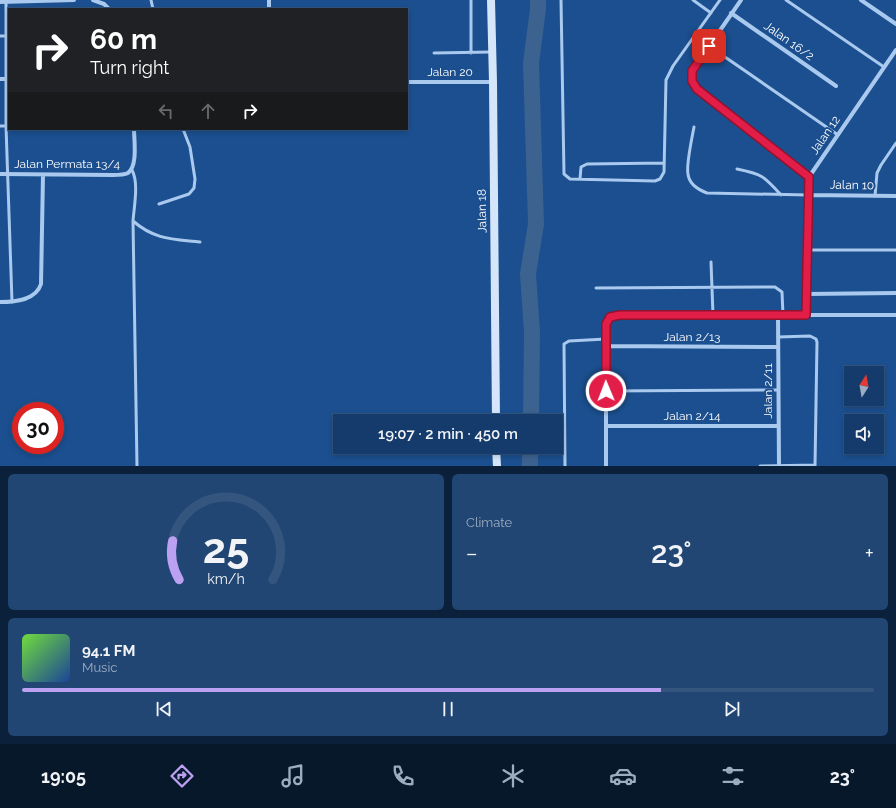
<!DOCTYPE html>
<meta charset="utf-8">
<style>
body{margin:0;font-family:Raleway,sans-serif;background:#214673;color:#f1f3f6;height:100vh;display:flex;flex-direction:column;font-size:15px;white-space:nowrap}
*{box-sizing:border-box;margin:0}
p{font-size:13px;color:#9dadc1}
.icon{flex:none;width:22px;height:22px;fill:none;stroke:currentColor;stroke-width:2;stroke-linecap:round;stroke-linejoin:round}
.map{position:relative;height:466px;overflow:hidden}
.details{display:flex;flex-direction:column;gap:8px;padding:8px;background:#0b203b;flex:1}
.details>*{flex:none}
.hud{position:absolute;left:8px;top:8px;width:400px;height:122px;border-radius:0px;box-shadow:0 2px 6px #0003,0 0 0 1px #33557e;background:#202124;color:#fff;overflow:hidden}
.needle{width:26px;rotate:11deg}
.buttons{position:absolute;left:844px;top:366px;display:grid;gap:8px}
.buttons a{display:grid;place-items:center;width:40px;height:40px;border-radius:0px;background:#143b6b;box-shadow:0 2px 6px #0003,0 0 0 1px #33557e;font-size:20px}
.speed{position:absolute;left:12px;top:402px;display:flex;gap:8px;font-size:20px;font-weight:700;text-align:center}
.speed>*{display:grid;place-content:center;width:52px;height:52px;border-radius:50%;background:#143b6b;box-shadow:0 2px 6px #0003,0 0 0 1px #33557e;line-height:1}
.speed .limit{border:6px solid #d22;background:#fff;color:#111}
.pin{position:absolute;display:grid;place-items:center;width:34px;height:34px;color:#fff;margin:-17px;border-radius:8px;box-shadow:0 2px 6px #0006}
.me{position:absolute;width:44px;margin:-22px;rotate:359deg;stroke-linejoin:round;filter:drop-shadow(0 0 3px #0008)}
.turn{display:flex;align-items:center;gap:14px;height:84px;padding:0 16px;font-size:18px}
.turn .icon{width:52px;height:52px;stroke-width:2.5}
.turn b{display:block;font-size:28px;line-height:34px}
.lanes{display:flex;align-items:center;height:38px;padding:0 16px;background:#0003;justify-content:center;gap:20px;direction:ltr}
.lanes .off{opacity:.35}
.big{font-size:30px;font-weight:600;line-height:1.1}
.details .card{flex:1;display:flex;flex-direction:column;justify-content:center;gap:6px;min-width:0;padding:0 14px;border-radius:6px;background:#214673}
.details .dial{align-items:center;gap:0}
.dial svg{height:104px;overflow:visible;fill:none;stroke:#33557e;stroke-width:7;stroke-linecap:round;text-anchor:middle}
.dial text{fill:#f1f3f6;stroke:none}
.song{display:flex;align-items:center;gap:12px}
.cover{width:48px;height:48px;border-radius:6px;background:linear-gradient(135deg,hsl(100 70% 55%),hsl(220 70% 35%))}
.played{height:4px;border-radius:2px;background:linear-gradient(90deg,#bca0f2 75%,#33557e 75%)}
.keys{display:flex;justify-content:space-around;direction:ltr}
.heat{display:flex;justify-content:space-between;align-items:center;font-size:22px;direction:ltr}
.details .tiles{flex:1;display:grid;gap:8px;grid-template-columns:1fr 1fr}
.card:last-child{grid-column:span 2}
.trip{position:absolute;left:333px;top:414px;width:230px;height:40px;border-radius:0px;background:#143b6b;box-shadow:0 2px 6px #0003,0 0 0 1px #33557e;font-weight:600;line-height:40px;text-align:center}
.dock{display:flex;height:64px;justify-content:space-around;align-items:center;background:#08182b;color:#9dadc1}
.dock .icon{width:28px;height:28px}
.dock .active{color:#bca0f2}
.dock b{font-size:18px;color:#f1f3f6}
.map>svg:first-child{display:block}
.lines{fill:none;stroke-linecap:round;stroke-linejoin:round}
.river{stroke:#3c6290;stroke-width:16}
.lane{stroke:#a9c9ee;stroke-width:3}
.street{stroke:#a9c9ee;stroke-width:4}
.secondary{stroke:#d6e6fa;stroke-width:8}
.route-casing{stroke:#92132f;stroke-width:10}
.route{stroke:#e11d48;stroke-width:7}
.labels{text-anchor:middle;stroke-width:4;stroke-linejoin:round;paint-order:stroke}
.street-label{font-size:12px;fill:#fff;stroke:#1b4f8f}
</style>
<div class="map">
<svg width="896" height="466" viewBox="0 0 896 466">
<rect width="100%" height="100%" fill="#1b4f8f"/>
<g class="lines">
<!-- river -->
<path class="river" d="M531,421l1,-89 -4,-58 8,-50 -5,-161 7,-54v-9
M530,466v-19"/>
<!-- lane -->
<path class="lane" d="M151,0l2,9
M561,0l3,174 6,5 85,2 5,-2 4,-7 2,-92 7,-14 47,-66
M693,0l18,13
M786,0l98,67
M6,2v124l6,176
M0,36h9
M709,46l129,89
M434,53l57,-1
M471,53v-53
M0,126h9
M694,127c-2,11 -8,38 -6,47 1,10 11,16 19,19l101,2
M737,169c25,5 27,7 44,26
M132,170c7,13 2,37 1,51l4,245
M580,179l1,-12 6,-3 77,-1
M875,196l2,-23 4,-8 15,-22
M159,204l30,-10 5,-6 1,-9 -5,-32 -7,-18
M133,221c22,19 40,18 67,21
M807,250h89
M711,262l2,53
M596,288l179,-1 7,5 1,23
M778,337l32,-1 6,3 1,3 -2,124
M606,391l172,-1
M565,466l-1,-122 5,-3 37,-2
M760,466l55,-1"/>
<!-- street -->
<path class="street" d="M93,0l11,4 5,5
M269,0v9
M741,0l-49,71c0,13 2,15 12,24l105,82
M861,0l35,24
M0,2l74,-2
M731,13l105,73
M0,79h9
M407,82h86
M0,174l113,1c5,0 11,0 15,-2 10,-7 6,-33 6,-44
M808,195l88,1
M806,294l90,-1
M0,302c16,0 36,-2 41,-18l2,-109
M778,315l1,151
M806,315l3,-138 87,-127
M606,346l172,1
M606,426h172
M606,466v-142l5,-7 9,-2h276"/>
<!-- secondary -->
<path class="secondary" d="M491,0l2,82 3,339
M496,447l1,19"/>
</g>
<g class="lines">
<defs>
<path id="route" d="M606,391v-67l4,-7 10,-2h186l3,-138 -112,-88 -5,-8v-10l17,-25"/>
</defs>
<!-- route casing -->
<use href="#route" class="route-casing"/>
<!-- route -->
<use href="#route" class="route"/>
</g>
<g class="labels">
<!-- street labels -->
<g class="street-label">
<text transform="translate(789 41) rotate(35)" y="4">Jalan 16/2</text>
<text x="450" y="76">Jalan 20</text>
<text transform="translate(825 135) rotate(-56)" y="4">Jalan 12</text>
<text x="67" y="168">Jalan Permata 13/4</text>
<text transform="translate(852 185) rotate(1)" y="4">Jalan 10</text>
<text transform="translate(482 211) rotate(-91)" y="4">Jalan 18</text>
<text x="692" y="341">Jalan 2/13</text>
<text transform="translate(768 391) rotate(-90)" y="4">Jalan 2/11</text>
<text x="692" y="420">Jalan 2/14</text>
</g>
</g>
</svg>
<div class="buttons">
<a><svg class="needle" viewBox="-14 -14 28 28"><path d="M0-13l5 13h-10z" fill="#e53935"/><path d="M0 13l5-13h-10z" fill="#9dadc1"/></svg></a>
<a><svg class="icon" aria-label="sound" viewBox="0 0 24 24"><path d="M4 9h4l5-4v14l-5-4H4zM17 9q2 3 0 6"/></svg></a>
</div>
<div class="speed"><div class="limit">30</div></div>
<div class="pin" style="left:709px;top:46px;background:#d93025"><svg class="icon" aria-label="arrive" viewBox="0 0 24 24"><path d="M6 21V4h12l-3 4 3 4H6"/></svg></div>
<svg class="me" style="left:606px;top:391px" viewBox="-20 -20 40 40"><circle r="17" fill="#e11d48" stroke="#fff" stroke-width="3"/><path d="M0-11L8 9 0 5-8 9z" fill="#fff"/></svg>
<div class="trip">19:07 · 2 min · 450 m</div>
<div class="hud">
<div class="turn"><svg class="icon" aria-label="right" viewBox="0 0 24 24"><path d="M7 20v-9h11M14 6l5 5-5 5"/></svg><div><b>60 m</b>Turn right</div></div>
<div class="lanes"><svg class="icon off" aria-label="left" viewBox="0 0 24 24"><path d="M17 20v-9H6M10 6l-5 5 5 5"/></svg><svg class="icon off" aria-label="ahead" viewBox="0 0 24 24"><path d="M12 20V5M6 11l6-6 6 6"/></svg><svg class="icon" aria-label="right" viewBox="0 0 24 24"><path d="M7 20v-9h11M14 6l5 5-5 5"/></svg></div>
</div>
</div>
<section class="details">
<div class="tiles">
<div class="card dial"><svg viewBox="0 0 100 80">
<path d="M14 69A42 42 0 1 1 86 69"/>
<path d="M14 69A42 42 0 0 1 9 39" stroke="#bca0f2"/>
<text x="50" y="56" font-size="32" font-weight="700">25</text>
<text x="50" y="72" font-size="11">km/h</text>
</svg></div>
<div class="card"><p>Climate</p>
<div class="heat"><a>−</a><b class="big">23°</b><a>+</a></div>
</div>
<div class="card">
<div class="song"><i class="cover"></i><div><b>94.1 FM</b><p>Music</p></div></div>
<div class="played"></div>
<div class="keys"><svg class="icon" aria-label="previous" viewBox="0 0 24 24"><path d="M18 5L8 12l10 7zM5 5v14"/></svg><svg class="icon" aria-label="pause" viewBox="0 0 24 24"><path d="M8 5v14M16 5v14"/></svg><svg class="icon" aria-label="next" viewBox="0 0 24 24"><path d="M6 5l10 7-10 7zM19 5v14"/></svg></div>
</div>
</div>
</section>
<nav class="dock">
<b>19:05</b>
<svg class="icon active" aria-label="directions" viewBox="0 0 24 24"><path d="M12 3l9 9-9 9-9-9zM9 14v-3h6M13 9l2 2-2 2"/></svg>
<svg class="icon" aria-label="music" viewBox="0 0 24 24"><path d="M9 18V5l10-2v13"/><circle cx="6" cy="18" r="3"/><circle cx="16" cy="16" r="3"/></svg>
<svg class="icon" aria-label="phone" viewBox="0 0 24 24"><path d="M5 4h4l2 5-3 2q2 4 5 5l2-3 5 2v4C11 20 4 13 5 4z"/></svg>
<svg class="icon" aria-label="climate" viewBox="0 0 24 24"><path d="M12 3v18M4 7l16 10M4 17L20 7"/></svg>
<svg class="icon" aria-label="car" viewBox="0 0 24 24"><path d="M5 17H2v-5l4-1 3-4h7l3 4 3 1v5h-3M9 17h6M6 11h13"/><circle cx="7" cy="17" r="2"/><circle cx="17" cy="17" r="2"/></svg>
<svg class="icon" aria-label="filters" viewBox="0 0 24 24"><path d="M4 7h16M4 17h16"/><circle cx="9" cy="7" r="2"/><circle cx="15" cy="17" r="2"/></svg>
<b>23°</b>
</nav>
